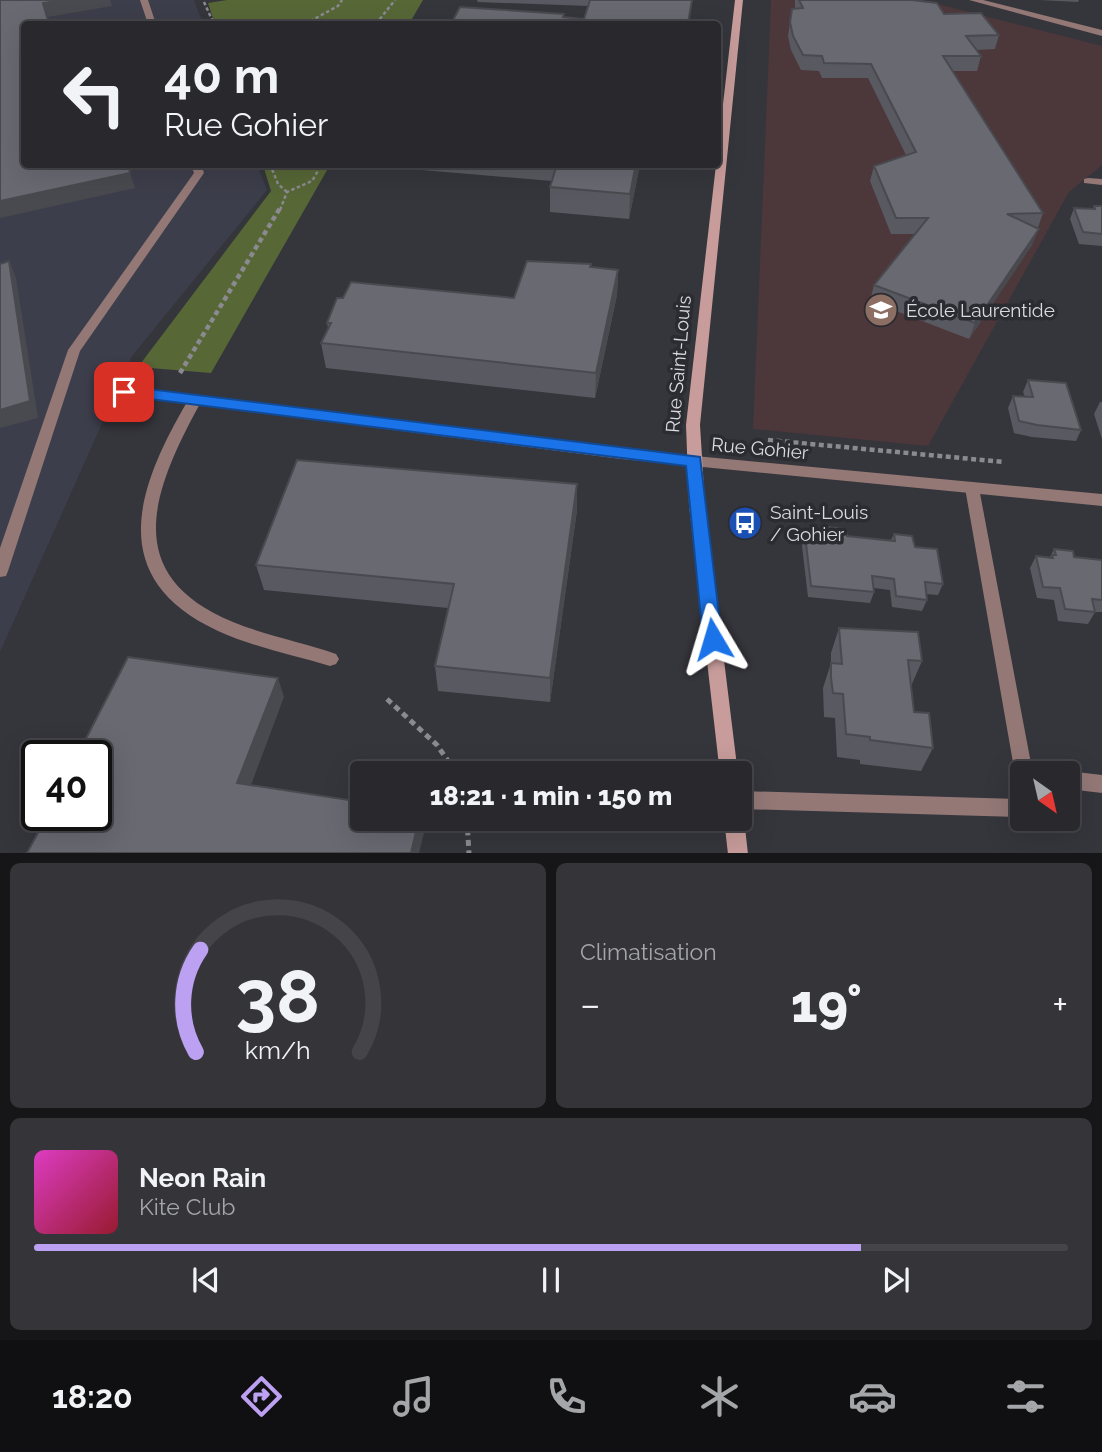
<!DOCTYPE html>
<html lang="fr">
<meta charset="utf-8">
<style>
body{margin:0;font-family:Raleway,sans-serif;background:#343439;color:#f1f3f6;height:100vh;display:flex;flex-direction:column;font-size:26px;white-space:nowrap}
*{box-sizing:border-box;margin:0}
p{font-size:23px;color:#a5a6aa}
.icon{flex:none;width:38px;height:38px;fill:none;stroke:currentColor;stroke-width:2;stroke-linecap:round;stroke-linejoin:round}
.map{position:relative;height:853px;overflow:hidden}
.sheet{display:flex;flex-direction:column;gap:10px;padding:10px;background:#161619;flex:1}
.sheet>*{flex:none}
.banner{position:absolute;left:21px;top:21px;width:700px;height:147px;border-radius:7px;box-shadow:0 7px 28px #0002,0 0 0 2px #444449;background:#28282d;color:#f1f3f6;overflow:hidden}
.needle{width:46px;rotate:146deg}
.fabs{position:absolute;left:1010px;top:761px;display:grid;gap:14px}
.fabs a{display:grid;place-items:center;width:70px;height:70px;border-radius:7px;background:#28282d;box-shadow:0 7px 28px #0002,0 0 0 2px #444449;font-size:35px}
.speed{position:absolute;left:21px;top:740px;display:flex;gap:14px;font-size:35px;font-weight:700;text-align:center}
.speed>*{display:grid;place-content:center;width:91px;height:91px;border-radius:50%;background:#28282d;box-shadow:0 7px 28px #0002,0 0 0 2px #444449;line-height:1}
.speed .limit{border:4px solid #111;border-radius:10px;background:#fff;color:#111}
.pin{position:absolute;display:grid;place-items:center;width:60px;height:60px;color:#fff;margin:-30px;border-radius:14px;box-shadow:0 4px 10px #0006}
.me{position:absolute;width:77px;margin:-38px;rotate:353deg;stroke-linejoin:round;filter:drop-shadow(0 0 5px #0008)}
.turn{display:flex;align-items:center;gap:24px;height:147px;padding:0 28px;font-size:32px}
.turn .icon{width:91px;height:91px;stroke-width:2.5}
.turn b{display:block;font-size:49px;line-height:60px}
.big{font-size:52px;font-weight:800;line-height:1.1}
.sheet .tile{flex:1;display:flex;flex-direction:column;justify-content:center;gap:10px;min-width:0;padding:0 24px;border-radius:10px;background:#343439}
.sheet .dial{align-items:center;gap:0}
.dial svg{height:182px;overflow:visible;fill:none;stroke:#444449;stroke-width:7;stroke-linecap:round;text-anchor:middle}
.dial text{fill:#f1f3f6;stroke:none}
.song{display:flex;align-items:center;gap:21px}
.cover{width:84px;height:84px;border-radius:10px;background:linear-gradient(135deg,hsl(310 70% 55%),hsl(350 70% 35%))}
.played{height:7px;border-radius:4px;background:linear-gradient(90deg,#bca0f2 80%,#444449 80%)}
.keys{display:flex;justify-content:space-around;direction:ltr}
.heat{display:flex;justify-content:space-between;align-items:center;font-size:38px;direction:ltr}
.sheet .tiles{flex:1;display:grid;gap:10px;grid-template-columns:1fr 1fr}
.tile:last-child{grid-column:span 2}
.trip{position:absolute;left:350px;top:761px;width:402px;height:70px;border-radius:7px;background:#28282d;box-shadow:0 7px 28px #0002,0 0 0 2px #444449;font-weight:800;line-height:70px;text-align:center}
.tab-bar{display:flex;height:112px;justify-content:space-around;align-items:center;background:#101012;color:#a5a6aa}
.tab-bar .icon{width:49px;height:49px}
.tab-bar .selected{color:#bca0f2}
.tab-bar b{font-size:32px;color:#f1f3f6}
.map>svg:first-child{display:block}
.built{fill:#3d3e4b}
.education{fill:#4c373a}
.green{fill:#576736}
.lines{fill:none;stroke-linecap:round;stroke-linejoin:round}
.path-far2{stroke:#8a8a90;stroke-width:2.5;stroke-dasharray:3.5 2.5;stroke-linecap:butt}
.path-far1{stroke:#8a8a90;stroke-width:4.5;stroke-dasharray:5 3.5;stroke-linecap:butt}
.path{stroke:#8a8a90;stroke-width:5;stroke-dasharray:6 4.5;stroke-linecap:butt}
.lane{fill:#937876;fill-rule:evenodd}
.street{fill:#937876;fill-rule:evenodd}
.secondary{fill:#c79c9a;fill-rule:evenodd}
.wall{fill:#595a61}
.shaded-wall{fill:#494a4f}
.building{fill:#686971;stroke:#494a4f;stroke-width:2}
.route{fill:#1a73e8;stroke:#114b97;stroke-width:2}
.labels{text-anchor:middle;stroke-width:7;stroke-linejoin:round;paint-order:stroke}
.poi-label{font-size:19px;fill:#d9dade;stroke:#2b2b32;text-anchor:start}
.street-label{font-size:19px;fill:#d9dade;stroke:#2b2b32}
</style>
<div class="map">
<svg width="1102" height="854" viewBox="0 0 1102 854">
<rect width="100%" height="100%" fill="#35353c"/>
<!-- built -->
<path class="built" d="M0,0h194l9,24h-179v140l233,1 10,25 -135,166 -132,296z"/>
<!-- education -->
<path class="education" d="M771,0h151l180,46v119l-33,27 -141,254 -175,-17z"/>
<!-- green -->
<path class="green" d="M227,0h196l-14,24h-194l-7,-21z
M263,165h67l-119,208 -73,-6 133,-176z"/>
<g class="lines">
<!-- path-far2 -->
<path class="path-far2" d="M204,2l10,22
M305,24l33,-18 4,-6
M376,24l19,-24
M270,164l8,20 9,8
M280,210l7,-18 25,-11 10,-17"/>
<!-- path-far1 -->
<path class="path-far1" d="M180,373l100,-165
M768,440l236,22"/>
<!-- path -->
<path class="path" d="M387,699l50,46 20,29
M467,819l2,35"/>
<!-- lane -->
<path class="lane" d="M140,0h8l8,24h-8z
M191,164h10l3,9 -124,178 -72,220 -2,5 -6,1v-29l68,-198 126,-177z
M195,395l7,5c-47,86 -86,174 31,222 34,14 69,20 103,32l3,5 -3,5 -6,2c-37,-11 -77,-19 -112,-35 -117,-54 -79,-148 -28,-234z
M972,482l5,2 2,4 54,286h-11v8l-5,-2 -2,-6 -50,-286 2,-4z
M1068,771l34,4v18l-34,-4v-15h-6z
M740,791l282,8v18l-282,-8z"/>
<!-- street -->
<path class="street" d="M969,0h14l119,30v6z
M1088,178l14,1v6l-18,-2v-4z
M124,387l497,62 481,45v12l-481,-47 -502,-64 -2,-3 2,-3z"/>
<!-- secondary -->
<path class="secondary" d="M735,0h8l-43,425 5,80 33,269h-18l-31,-269 -3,-80z
M740,812l4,7 4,35h-20l-4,-35h16z"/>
</g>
<!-- wall -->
<path class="wall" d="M477,0h215l-3,24h-238l113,-7 20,2 4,-13 -110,-4z
M795,0h117l87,35 -4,14 -19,1 5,6 -4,15h-25l91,142 -11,32 -63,94 -99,-38 4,-16 41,-51h-24l-21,-53 4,-15 32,-11 -38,-77h-46l-3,-7 -18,-1 -10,-20 -3,-14 4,-27h3z
M1039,0h40l-1,2z
M421,164h219l-11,55 -79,-7v-25l2,-6 -130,-11z
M1094,206h8v40l-23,-2 -9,-25 4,-11 19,1z
M591,264v3l27,3 -1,25 -22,103 -269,-30 -5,-25 7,-15 -1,-5 187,-25z
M1028,380l53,50 -5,11 -44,-4 -18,-4 -6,-25 5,-12 12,1 -2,-5z
M1100,402h2v37l-8,-25z
M577,510l-27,192 -112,-11 -3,-25 13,-58 -184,-18 -8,-25z
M828,527l19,9 44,4 3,-6 21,13 28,37 -5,11 -12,-1 1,6 -5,11 -30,-4 -2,-17 -16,-2v4l-4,11 -62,-6 -6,-51 3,-11 20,2z
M1054,549l20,8 28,3v52h-7l-7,12 -30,-3 -4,-21 -17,-2 -7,-30 6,-12 14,1z
M839,628l83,33 -11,25 3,26 19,36 -12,23 -61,-7v-4l-23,-3 -2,-39 -11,-1 -1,-29 8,-25v-10z"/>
<!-- shaded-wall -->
<path class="shaded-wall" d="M64,0h46l2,6 -64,11 2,7h-1l-6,-21z
M128,164h32l-30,7z
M636,164h4l-11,55 1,-25z
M130,173l5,15 -135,30v-17z
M1039,229l-7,16 -63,94 6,-16z
M9,261l7,17 22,140 -38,10v-18z
M618,270l-1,25 -22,103 1,-25z
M577,484v26l-27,192v-24z
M278,678l6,19 -39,104 -8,-18z
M419,819h4l2,10 -6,24h-8z"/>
<!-- building -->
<path class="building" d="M0,0h64l-21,3 6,21h-25v140h104l2,9 -130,28z
M590,0h102l-4,23 -19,-1 -1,2h-217l9,-17 104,7 -1,3 21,2z
M799,0h113l25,3 7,11 37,-1 18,22 -33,1 15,20h-38l100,157 -36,1 32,15 -64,94 -101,-38 54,-67h-32l-22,-52 42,-14 -45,-88 -47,-1 -2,-7 -19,-1 -10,-19 -3,-14 2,-13 11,-1z
M557,164h79l-6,30 -80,-7z
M1094,206h8v28l-19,-2 -9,-24 21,1z
M9,261l21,140 -30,9v-146z
M527,261l64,3 -1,3 28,3 -22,103 -275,-30 10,-20h-4l10,-25h6l8,-16 163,16z
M1028,380l38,3 15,47 -44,-5 -18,-4 -6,-25 20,1z
M297,460l280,24 -27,194 -115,-12 19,-82 -198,-19z
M828,527l18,2 1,7 48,5 -1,-7 18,2 3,11 22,2 6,35 -18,-2 2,18 -31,-4 -2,-17 -22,-3 2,16 -63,-6 -6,-51 22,2z
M1054,549l19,2 1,6 28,3v40l-10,-1 3,13 -30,-3 -5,-21 -17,-1 -7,-31 17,2 -1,-3h4z
M839,628l79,4 4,29 -14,-1 6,52 15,1 4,35 -63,-8v-3l-24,-3 -3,-40 -10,-1 -2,-15v-15l11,1z
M128,657l150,21 -41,105 125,19v17h57l-8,34h-384l20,-37h49v-60h-19z
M484,765l9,1 7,8h-26l1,-5z"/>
<!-- route -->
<path class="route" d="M124,386l576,71 22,182 -2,6 -7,2 -7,-2 -3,-6 -17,-173 -568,-71 -2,-3 2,-4z"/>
<!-- icons -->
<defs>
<symbol id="school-disc" viewBox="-11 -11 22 22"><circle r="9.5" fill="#8d6e63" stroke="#2b2b32"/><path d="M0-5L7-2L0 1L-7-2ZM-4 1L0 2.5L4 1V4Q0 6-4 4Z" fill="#fff"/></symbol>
<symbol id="bus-disc" viewBox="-11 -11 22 22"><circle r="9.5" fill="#1a4fb4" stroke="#2b2b32"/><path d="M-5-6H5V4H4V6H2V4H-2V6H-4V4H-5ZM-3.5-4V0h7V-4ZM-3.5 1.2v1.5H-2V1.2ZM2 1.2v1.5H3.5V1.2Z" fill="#fff"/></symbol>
</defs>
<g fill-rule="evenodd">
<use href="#school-disc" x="862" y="291" width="38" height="38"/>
<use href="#bus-disc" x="726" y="504" width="38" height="38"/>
</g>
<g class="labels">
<!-- poi labels -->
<g class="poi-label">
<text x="906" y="317">École Laurentide</text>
<text x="770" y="519">Saint-Louis<tspan x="770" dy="22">/ Gohier</tspan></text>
</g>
<!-- street labels -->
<g class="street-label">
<text transform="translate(678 364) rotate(-85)" y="7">Rue Saint-Louis</text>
<text transform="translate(760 448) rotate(5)" y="7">Rue Gohier</text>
</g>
</g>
</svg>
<div class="fabs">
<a><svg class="needle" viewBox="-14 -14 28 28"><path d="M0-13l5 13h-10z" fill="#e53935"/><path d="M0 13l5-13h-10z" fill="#a5a6aa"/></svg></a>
</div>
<div class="speed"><div class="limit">40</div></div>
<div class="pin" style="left:124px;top:392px;background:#d93025"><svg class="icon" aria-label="arrive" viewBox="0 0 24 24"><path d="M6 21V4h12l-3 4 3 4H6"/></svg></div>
<svg class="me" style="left:713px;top:639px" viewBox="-20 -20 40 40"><path d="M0-17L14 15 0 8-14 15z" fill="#1a73e8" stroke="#fff" stroke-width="4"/></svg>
<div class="trip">18:21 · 1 min · 150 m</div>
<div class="banner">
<div class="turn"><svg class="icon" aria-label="left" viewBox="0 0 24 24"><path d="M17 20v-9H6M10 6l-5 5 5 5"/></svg><div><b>40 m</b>Rue Gohier</div></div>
</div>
</div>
<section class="sheet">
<div class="tiles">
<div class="tile dial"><svg viewBox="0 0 100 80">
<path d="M14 69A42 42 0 1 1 86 69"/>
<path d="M14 69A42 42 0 0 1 16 24" stroke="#bca0f2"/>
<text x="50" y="56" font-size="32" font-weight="700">38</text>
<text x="50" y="72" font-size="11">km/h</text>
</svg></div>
<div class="tile"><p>Climatisation</p>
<div class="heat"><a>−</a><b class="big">19°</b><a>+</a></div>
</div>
<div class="tile">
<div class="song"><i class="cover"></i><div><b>Neon Rain</b><p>Kite Club</p></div></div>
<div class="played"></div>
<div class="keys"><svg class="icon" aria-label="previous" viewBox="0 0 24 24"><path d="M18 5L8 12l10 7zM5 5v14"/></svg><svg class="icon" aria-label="pause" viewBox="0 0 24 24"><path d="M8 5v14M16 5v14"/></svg><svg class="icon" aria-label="next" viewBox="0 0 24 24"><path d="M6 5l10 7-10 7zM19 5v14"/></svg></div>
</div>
</div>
</section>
<nav class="tab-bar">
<b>18:20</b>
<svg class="icon selected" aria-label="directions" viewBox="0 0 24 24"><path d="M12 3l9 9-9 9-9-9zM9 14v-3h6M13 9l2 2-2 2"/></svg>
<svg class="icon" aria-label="music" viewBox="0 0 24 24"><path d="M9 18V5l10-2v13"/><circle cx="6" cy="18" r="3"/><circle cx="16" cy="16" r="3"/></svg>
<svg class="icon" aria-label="phone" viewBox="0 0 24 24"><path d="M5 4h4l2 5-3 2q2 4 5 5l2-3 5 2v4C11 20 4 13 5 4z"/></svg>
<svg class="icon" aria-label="climate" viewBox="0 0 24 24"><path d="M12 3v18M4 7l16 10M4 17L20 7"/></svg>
<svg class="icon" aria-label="car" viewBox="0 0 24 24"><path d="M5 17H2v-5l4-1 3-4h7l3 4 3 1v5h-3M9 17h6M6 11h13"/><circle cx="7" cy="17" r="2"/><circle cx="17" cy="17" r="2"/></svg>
<svg class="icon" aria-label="filters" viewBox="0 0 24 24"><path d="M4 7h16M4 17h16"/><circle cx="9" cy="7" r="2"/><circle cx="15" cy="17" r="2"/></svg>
</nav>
